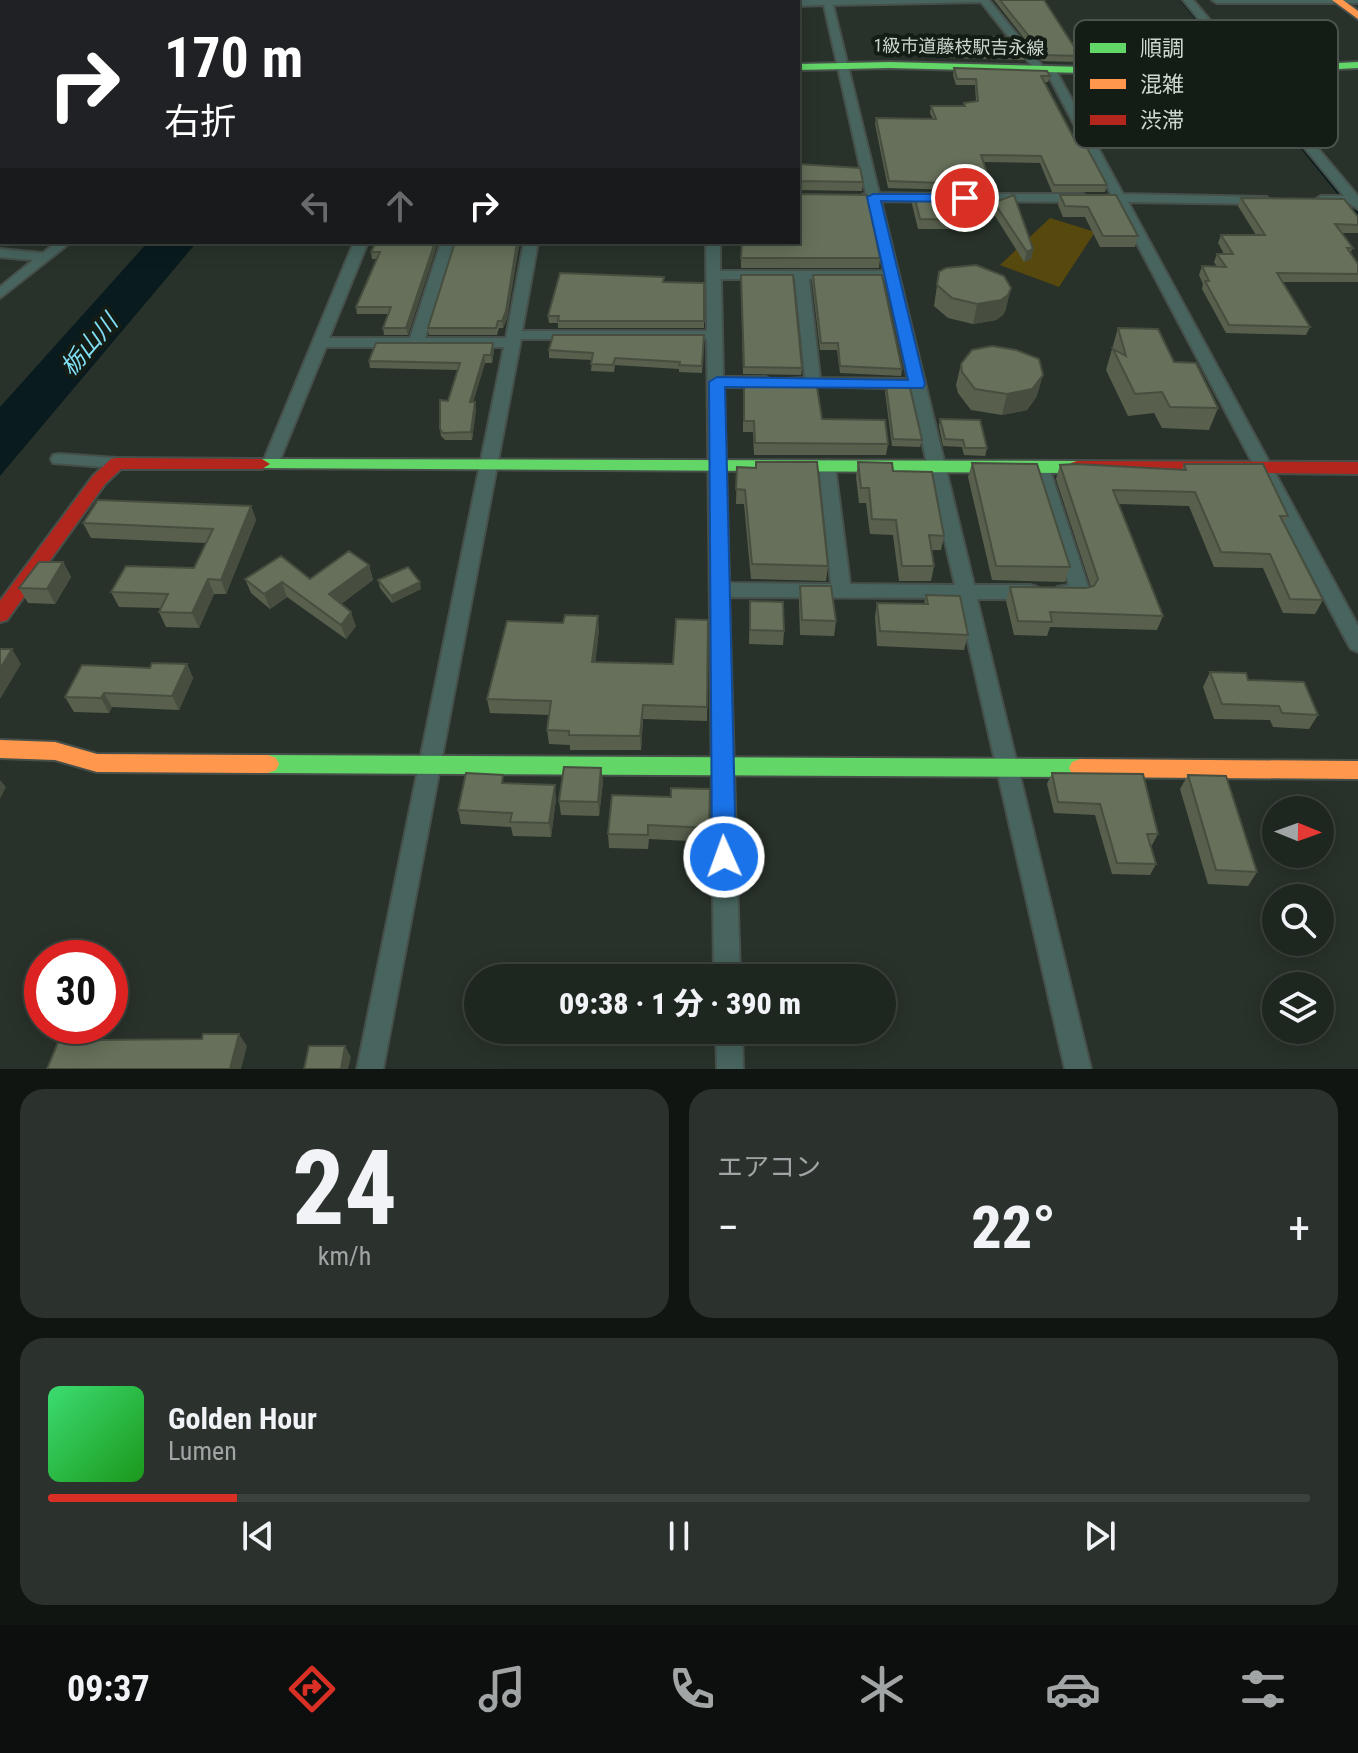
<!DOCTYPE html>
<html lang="ja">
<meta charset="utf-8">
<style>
body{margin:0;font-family:"Roboto Condensed","Noto Sans JP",sans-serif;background:#2b322d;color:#f1f3f6;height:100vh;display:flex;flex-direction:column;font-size:30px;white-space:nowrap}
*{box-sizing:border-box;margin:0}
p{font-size:26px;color:#a1a5a5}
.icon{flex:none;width:44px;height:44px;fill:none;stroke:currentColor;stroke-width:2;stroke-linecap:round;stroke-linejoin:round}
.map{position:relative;height:1069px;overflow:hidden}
.details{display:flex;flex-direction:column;gap:20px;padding:20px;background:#101512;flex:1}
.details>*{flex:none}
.hud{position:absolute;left:0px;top:0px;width:800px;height:244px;box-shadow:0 4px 20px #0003,0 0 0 2px #3c433e;background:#202124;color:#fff;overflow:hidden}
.needle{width:52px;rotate:91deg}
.tools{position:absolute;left:1262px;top:796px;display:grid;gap:16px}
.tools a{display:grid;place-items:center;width:72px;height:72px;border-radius:50%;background:#1e2620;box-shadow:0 4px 20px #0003,0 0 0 2px #3c433e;font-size:40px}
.speed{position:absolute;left:24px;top:940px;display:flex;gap:16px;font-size:40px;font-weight:700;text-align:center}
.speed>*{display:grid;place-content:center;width:104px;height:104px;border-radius:50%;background:#1e2620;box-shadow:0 4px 20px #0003,0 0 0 2px #3c433e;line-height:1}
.speed .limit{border:12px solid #d22;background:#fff;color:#111}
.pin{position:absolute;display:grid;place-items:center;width:68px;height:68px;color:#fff;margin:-34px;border:4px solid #fff;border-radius:50%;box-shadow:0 2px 8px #0007}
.me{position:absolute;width:88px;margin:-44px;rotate:358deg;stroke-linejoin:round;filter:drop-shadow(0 0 6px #0008)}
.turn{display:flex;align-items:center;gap:28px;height:168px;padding:0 32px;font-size:36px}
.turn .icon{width:104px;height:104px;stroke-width:2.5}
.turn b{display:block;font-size:56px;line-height:68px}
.lanes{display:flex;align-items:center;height:76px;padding:0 32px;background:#0003;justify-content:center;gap:40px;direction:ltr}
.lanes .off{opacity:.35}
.big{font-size:60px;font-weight:800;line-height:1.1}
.details .tile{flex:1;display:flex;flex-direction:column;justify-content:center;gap:12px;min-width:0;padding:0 28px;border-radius:24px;background:#2b322d}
.details .dial{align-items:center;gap:0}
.dial b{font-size:104px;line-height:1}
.song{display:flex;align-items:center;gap:24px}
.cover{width:96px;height:96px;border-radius:12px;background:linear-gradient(135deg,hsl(140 70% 55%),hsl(120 70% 35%))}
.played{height:8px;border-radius:4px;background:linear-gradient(90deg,#d93025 15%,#3c433e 15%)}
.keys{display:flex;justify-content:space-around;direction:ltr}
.heat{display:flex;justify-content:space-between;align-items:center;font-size:44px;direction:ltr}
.details .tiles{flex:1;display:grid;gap:20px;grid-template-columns:1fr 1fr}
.tile:last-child{grid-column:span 2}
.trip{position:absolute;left:464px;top:964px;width:432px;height:80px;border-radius:40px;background:#1e2620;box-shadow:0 4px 20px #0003,0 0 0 2px #3c433e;font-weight:800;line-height:80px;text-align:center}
.dock{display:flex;height:128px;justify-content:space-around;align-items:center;background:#0c0f0d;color:#a1a5a5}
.dock .icon{width:56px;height:56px}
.dock .on{color:#d93025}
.dock b{font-size:36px;color:#f1f3f6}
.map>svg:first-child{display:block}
.green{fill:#57480d}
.water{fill:#091b1e}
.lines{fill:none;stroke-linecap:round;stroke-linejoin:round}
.stream-far1{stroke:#091b1e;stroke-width:4}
.stream{stroke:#091b1e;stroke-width:5}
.street-casing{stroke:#464f49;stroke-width:4}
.fast-casing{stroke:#464f49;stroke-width:4}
.slow-casing{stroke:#464f49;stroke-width:4}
.jam-casing{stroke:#464f49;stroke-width:4}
.street{fill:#47645e;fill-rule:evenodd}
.fast{fill:#63d668;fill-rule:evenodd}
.slow{fill:#ff974d;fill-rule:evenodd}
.jam{fill:#b3261e;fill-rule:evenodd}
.wall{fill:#58604d}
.shaded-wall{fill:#474e3f}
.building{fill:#66705a;stroke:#474e3f;stroke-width:2}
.route{fill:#1a73e8;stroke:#114b97;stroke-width:2}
.labels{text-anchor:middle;stroke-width:8;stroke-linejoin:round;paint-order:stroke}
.far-street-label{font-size:18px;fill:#ccd8cf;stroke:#131c15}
.water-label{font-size:24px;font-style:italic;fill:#80dff4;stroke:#131c15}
.key{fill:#131c15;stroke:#4a544d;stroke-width:2}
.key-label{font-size:22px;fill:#ccd8cf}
</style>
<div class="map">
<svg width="1358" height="1069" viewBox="0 0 1358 1069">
<rect width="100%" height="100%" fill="#28322a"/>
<!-- green -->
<path class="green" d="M1050,218l45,14 -36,55 -59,-22z"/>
<!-- water -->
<path class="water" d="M148,242h49l-197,234v-69z"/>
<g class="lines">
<!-- stream-far1 -->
<path class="stream-far1" d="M1183,1l54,66
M328,2l4,-2
M1246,78l78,96"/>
<!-- stream -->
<path class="stream" d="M1323,172l19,24
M1348,203l10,12"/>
<defs>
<path id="street" d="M559,0h10v2h-10z
M702,0h10l1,2h-10z
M798,0h191l56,69 9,-2 69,127 144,3 2,3 -6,4 -135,-2 230,424v26l-7,-3 -3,-5 -233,-442 -12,-4 8,-4 -66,-125 -9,2 -55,-69 -148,3 46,188 56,1 6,4 -6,4 -54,-1 93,384h56l7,2 2,5 -2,5 -7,2h-53l114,470h-26l-107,-471 -229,-1 11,381h-26l-7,-639h-186l-138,730h-26l147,-722h-178l-47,115 -8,5 -8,-5 91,-220h14l-39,96h81l31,-96h14l-30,96h81l18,-96h14l-16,89h185l-1,-89h14v29h164l-16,-70 -9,-4 7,-4 -42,-188 -26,1v-4h-4zM721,279h74l10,99 -18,1 -3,3 3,3 123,4 45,196 -105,-1 -15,-118 -8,-6 -8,6 12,118 -102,-1 -5,-196h42l8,-5 -8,-5h-43zM809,279h77l22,100 -88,-1z
M1183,0h10l165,196v13l-8,-5 -33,-1 -2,-3 6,-4h23z
M1212,0h146v3h-141z
M2,147v9l-2,1v-9z
M973,194h110l6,4 -6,4 -114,-1 -2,-3z
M56,242h15l-71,56v-11l33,-27 -33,-3v-8l43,4z
M59,454l58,4 8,5 -8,5 -64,-5 -2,-4 2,-4z
M1041,461l8,6 41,125 -2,5h-31l-2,-5 2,-5 12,-2 -36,-118z
M716,1030h26l1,39h-26z"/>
<path id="fast" d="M890,62l311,8 157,-8v6l-157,8 -311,-8 -92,2v-6z
M262,459l815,2 8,6 -8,6 -821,-5 -2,-4 2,-4z
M268,755l812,4 8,3 3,6 -3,6 -8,3 -812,-4 -8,-3 -3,-6 3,-6z"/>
<path id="slow" d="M1332,0h11l15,11v8z
M0,740l55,2 42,12 171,1 8,3 3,6 -3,6 -8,3 -171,-1 -42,-12 -55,-2z
M1080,759l278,2v18l-278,-2 -8,-3 -3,-6 3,-6z"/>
<path id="jam" d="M117,458l145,1 8,5 -8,5h-141l-16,15 -98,136 -7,2v-21l93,-125 18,-17z
M1077,461l281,1v12l-287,-3 -2,-4 2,-4z"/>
</defs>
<!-- street casing -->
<use href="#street" class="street-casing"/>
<!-- fast casing -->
<use href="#fast" class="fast-casing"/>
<!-- slow casing -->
<use href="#slow" class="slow-casing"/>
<!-- jam casing -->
<use href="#jam" class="jam-casing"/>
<!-- street -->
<use href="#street" class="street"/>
<!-- fast -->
<use href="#fast" class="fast"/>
<!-- slow -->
<use href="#slow" class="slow"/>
<!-- jam -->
<use href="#jam" class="jam"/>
</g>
<!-- wall -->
<path class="wall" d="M587,0h108v1h-108z
M994,0h50l36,56 -2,6 -36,-1z
M944,38l81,17 -1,5 -76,-2 -4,-14z
M954,68l96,8 -2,6h-3l32,62 30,41 -2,7h-53l-12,-29 -57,-1 8,23 -1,6 -102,-3 -13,-64 1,-6 57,1 -3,-6 1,-7h33v-3l12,-2 -1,-16h-19l-3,-10z
M798,164l65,18 -1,9 -64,-1z
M914,195l84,6 35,48 -2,10 -7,3 -29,-46h-41l1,4 -2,9h-35l-6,-25z
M1060,195h56l22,41 -3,11h-35l-15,-30h-22l-5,-12z
M1241,198l117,19v16h-16l11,15 -3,5 8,11v18h-76l28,45 -4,8 -80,-2 -24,-44 1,-5 -4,-9 3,-9 15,1 -3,-5 3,-8h7l-6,-11 3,-8h35l-18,-29z
M438,242l-30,93h-24l-1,-7 5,-14h-31l-1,-7 21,-48h-5l-1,-7z
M741,242l139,16 -1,10h-138z
M518,248l-11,70 -4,10h-4l-2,7h-68l-1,-7z
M939,272l67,37 -3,6 -7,5 -23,4 -25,-6 -14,-12z
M813,275l89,94 -1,7 -61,-3 -3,-23h-17l-8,-68z
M663,282l41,1v45h-146v-5h-9l-1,-7z
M741,282l61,86 -1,7 -58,-1z
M1118,328l56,34 44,46 -9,22 -47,-2 -8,-15 -26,3 -22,-46z
M704,335l-2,38 -23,-1v-3l-64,-4 -1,7 -23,-1 1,-11 -43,-2v-8z
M494,350l-2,13h-7l-12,39 3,7 -4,31h-27l-4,-4 -1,-7 18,-59 -88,-2 -1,-7z
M961,364l76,32 -10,14 -25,5 -31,-5 -13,-17 -2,-8z
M886,385l36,55 -2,7 -28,-1 -7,-54z
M743,390l145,54 -2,11h-132l-1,-23h-10z
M940,419l47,29 -2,8 -21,-1 -2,-8 -19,-1 -4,-20z
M858,462l35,9 51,65 -3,14h-10l3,16 -3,15h-32l-6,-46 -23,-1 -4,-31h-7l-3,-26z
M972,463l98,104 -5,15 -73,-2 -24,-103z
M1184,464l104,52 -4,7 39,77 -8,14 -32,-1 -20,-45 -49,-1 -25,-61 -70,-2 44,112 -6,14 -107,-3 -3,9 -33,-1 -8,-34 4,-14 76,1 5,-1 -35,-108 4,-14 122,5z
M737,467l91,99 -2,15 -75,-2 -7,-75h-8z
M251,506l5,14 -30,74h-12l-15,34 -33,-1 -7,-15 2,-4 -42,-1 -8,-15 83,-24 12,-25 -115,-5 -8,-15z
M63,562l8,15 -16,27 -27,-1 -9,-15z
M369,565l4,15 -32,24 15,22 -10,13 -59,-42 -17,12 -19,-16 -6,-14h65z
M378,580l43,9 -29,14 -12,-15z
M800,586l36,35 -2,15 -34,-1 -1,-35z
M926,595l42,40 -4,15 -87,-4 -2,-29 2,-14 47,1z
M750,601l34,30 -1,14 -34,-1z
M708,620l-1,101 -64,-2 -2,31h-71v-5l-21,-1 -2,-14 2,-15 -59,-2 -3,-14 112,-69 -4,32 78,2z
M187,664l6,14 -14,32 -67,-3 -3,6 -35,-1 -9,-15 85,-29z
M1210,672l38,8 70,35 -9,14 -36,-2 -3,-7 -56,-1 -11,-32z
M601,768l2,14 -4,34 -38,-1 -2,-14z
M1052,773l106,61 -6,11h-1l5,19 -6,11 -38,-1 -17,-59 -41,-2 -7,-29z
M1188,775l69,97 -9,14 -40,-2 -28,-95z
M505,783l51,16 -5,38 -38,-1 -2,-9 -50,-3 -3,-14z
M671,797l38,31 -1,14 -59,-3 -1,10 -39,-1 -1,-14z"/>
<!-- shaded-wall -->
<path class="shaded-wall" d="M2,126v12l-2,2v-12z
M435,242h3l-30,93 -2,-7z
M517,242h3l-13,76 -4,10 -1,-7z
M1033,249l-2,10 -7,3 3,-10z
M1011,288l-5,21 -3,6 -7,5 -23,4 4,-20z
M493,343l1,7 -2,13 -1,-8z
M484,355l1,8 -14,46 -1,-7z
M1043,375l-6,21 -10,14 -25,5 5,-21z
M475,402l1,7 -4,31 -1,-8z
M251,506l5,14 -30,74 -5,-14z
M63,562l8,15 -16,27 -8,-15z
M369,565l4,15 -39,29 -5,-15z
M208,579l6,15 -15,34 -7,-15z
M282,582l5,15 -17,12 -6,-15z
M420,582l1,7 -29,14 -1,-7z
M351,612l5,14 -10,13 -5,-14z
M598,616l1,14 -5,46 -2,-14z
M12,649l9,15 -21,35v-30z
M187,664l6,14 -14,32 -7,-14z
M104,693l8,14 -3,6 -8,-15z
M643,705v14l-2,31 -1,-14z
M601,768l2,14 -4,34 -1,-14z
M0,780l6,7 -6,12z
M555,785l1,14 -5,38 -2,-14z
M239,1034l8,12 -6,23h-11z
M345,1046l6,11 -3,12h-7z"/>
<!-- building -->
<path class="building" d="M279,0h13l-1,2h-12z
M1000,0h44l36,56 -36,-1z
M0,15h2v40l-2,2z
M1011,37l14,18 -76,-2 -5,-15z
M954,68l93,3 3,5h-9l36,68h8l22,41h-53l-13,-29 -60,-1 10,30 -102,-4 -13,-63 60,1 -5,-13h34l-1,-3 14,-2 -2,-22h-19z
M1,78l1,48 -2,2v-48z
M798,164l62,4 3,14 -64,-1 -1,3z
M798,194l69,1 13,63h-139l1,-16h56z
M914,195h82l2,6 16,-6 19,54 -6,3 -30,-45h-46l4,13 -35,-1z
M1060,195h56l22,41h-35l-15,-29 -23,-1z
M1241,198l103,1 14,18v8l-23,-1 18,24h-6l11,16v10l-81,-1 33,54 -81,-2 -24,-44h4l-7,-15 24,1 -9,-13h16l-12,-19h44z
M376,242h59l-29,86h-23l8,-21h-35l24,-55h-9z
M455,242h62l-11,69 -4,10h-4l-2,7h-68z
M976,265l28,11 7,12 -3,7 -7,5 -24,4 -25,-6 -15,-13 2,-13 7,-4z
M560,273l104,4 -1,5 41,1v38h-146l1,-5h-11z
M741,275h52l9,93 -58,-1z
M813,275h69l20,94 -62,-3 -2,-23h-17z
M1118,328l40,1 16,33 22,1 22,45 -48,-1 -8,-15 -27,2 -22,-45 13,7z
M553,335h151l-2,31 -23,-1 1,-3 -65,-4 -2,7 -22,-1 2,-11 -44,-3z
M376,343h117l-2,12h-7l-14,47h5l-4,30 -28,1 -3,-4v-29l8,1 12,-38 -91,-2z
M992,346l24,4 23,9 4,16 -11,14 -25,5 -32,-5 -13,-17 -1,-8 11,-14z
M744,379l72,2 6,38 63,1 3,24 -133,-1 -1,-22h-10z
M886,385h19l5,3 12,52 -29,-1z
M940,419l40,1 7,28h-22l-2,-8 -18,-1z
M756,462h61l11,104 -76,-2 -7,-74 -9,-1 1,-22 19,1z
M858,462l34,1 1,8 39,1 12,64 -15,-1 5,31h-32l-6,-46 -24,-1 -3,-31h-8z
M972,463l65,1 33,103 -74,-1z
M1075,464l111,6 -2,-6h79l25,52h-8l43,84 -33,-1 -20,-45 -49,-2 -26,-60 -82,-2 50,126 -113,-4 2,10 -34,-1 -8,-34 76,1 8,-2 4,-7 -38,-114z
M98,500l153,6 -30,74 -13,-1 -16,34 -33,-1 9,-18 -57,-2 15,-26 68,2 19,-39 -130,-6z
M349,551l20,14 -40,29 22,18 -10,13 -59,-43 -18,12 -19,-15 36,-23 29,23z
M39,562h24l-16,27 -28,-1z
M408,567l12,15 -29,14 -13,-16z
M800,586h31l5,35 -34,-1z
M926,595l34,1 8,39 -88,-4 -3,-28 51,1z
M750,601l33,1 1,29 -34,-1z
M565,615l33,1 -6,46 81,2 3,-45 32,1 -1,87 -64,-2 -3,31 -71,-1v-4l-22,-1 4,-29 -64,-2 20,-78 56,2z
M0,649h12l-12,20z
M152,663l35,1 -15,32 -68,-3 -3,5 -36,-1 17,-32 68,3z
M1210,672l36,1 2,7 56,2 14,33 -36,-2 -3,-7 -57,-2z
M564,767l37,1 -3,34 -39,-1z
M466,773l37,2 -1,8 53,2 -6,38 -39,-1 2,-9 -54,-3z
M1052,773l91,1 15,60h-11l9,30 -39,-1 -17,-59 -42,-2z
M1188,775l38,1 31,96 -41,-2z
M671,788l39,1 -1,39 -61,-3v10l-40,-1 4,-39 59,2z
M203,1034h36l-9,35h-183l14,-34h37l-2,5 106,-1z
M309,1046h36l-4,23h-37z"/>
<!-- route -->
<path class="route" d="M873,194h92l7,4 -7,4 -84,-1 44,183 -2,4 -198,-1 11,470 -4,8 -8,3 -8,-3 -4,-8 -3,-475 8,-5 191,3 -41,-183z"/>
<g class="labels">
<!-- far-street labels -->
<g class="far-street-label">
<text transform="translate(959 47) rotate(1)" y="6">1級市道藤枝駅吉永線</text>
</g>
<!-- water labels -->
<g class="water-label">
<text transform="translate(89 345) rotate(-49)" y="8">栃山川</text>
</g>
</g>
<!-- legend -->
<rect x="1074" y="20" width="264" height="128" rx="12" class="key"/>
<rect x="1090" y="43" width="36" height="10" fill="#63d668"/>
<rect x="1090" y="79" width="36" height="10" fill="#ff974d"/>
<rect x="1090" y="115" width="36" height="10" fill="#b3261e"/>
<g class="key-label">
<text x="1140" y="56">順調</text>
<text x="1140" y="92">混雑</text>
<text x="1140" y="128">渋滞</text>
</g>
</svg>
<div class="tools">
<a><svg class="needle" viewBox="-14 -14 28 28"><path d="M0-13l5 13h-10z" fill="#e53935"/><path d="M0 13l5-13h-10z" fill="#a1a5a5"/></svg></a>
<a><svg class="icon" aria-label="search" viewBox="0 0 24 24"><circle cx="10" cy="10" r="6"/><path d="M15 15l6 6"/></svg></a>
<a><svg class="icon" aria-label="layers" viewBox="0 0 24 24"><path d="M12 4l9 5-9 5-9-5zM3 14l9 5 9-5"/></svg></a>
</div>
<div class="speed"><div class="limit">30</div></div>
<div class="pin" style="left:965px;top:198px;background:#d93025"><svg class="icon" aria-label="arrive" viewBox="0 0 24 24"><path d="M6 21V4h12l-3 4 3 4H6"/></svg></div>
<svg class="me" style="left:724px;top:857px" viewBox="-20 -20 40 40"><circle r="17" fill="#1a73e8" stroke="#fff" stroke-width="3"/><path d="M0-11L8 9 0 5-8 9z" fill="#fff"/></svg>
<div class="trip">09:38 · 1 分 · 390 m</div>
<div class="hud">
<div class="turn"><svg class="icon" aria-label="right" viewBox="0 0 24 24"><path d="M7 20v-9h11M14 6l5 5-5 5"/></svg><div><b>170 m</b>右折</div></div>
<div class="lanes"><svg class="icon off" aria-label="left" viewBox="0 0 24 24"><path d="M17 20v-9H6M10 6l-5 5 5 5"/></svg><svg class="icon off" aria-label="ahead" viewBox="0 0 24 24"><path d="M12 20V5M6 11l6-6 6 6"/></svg><svg class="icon" aria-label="right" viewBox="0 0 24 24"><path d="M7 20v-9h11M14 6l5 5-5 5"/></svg></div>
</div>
</div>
<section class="details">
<div class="tiles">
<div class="tile dial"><b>24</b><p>km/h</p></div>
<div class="tile"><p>エアコン</p>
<div class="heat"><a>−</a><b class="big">22°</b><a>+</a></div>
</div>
<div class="tile">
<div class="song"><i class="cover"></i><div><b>Golden Hour</b><p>Lumen</p></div></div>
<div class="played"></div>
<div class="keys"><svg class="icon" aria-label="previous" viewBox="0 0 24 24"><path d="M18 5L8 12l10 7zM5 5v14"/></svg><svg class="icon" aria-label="pause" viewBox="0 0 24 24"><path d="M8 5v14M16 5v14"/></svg><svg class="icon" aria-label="next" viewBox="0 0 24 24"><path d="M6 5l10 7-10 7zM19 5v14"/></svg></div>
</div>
</div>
</section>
<nav class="dock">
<b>09:37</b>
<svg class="icon on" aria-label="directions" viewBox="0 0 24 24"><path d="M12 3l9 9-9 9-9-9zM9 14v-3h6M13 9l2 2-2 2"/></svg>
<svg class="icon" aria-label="music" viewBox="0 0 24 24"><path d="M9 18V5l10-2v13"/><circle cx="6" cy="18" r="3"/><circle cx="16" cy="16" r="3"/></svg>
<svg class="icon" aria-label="phone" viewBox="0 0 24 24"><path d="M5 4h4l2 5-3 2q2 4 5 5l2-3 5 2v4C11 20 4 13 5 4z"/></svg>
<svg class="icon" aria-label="climate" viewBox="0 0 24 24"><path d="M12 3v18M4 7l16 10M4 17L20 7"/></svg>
<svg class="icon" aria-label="car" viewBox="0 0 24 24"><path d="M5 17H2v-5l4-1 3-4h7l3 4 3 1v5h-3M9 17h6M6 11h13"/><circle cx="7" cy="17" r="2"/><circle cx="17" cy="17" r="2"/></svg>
<svg class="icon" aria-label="filters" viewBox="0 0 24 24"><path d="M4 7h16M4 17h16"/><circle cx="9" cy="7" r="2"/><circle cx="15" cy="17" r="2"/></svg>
</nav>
